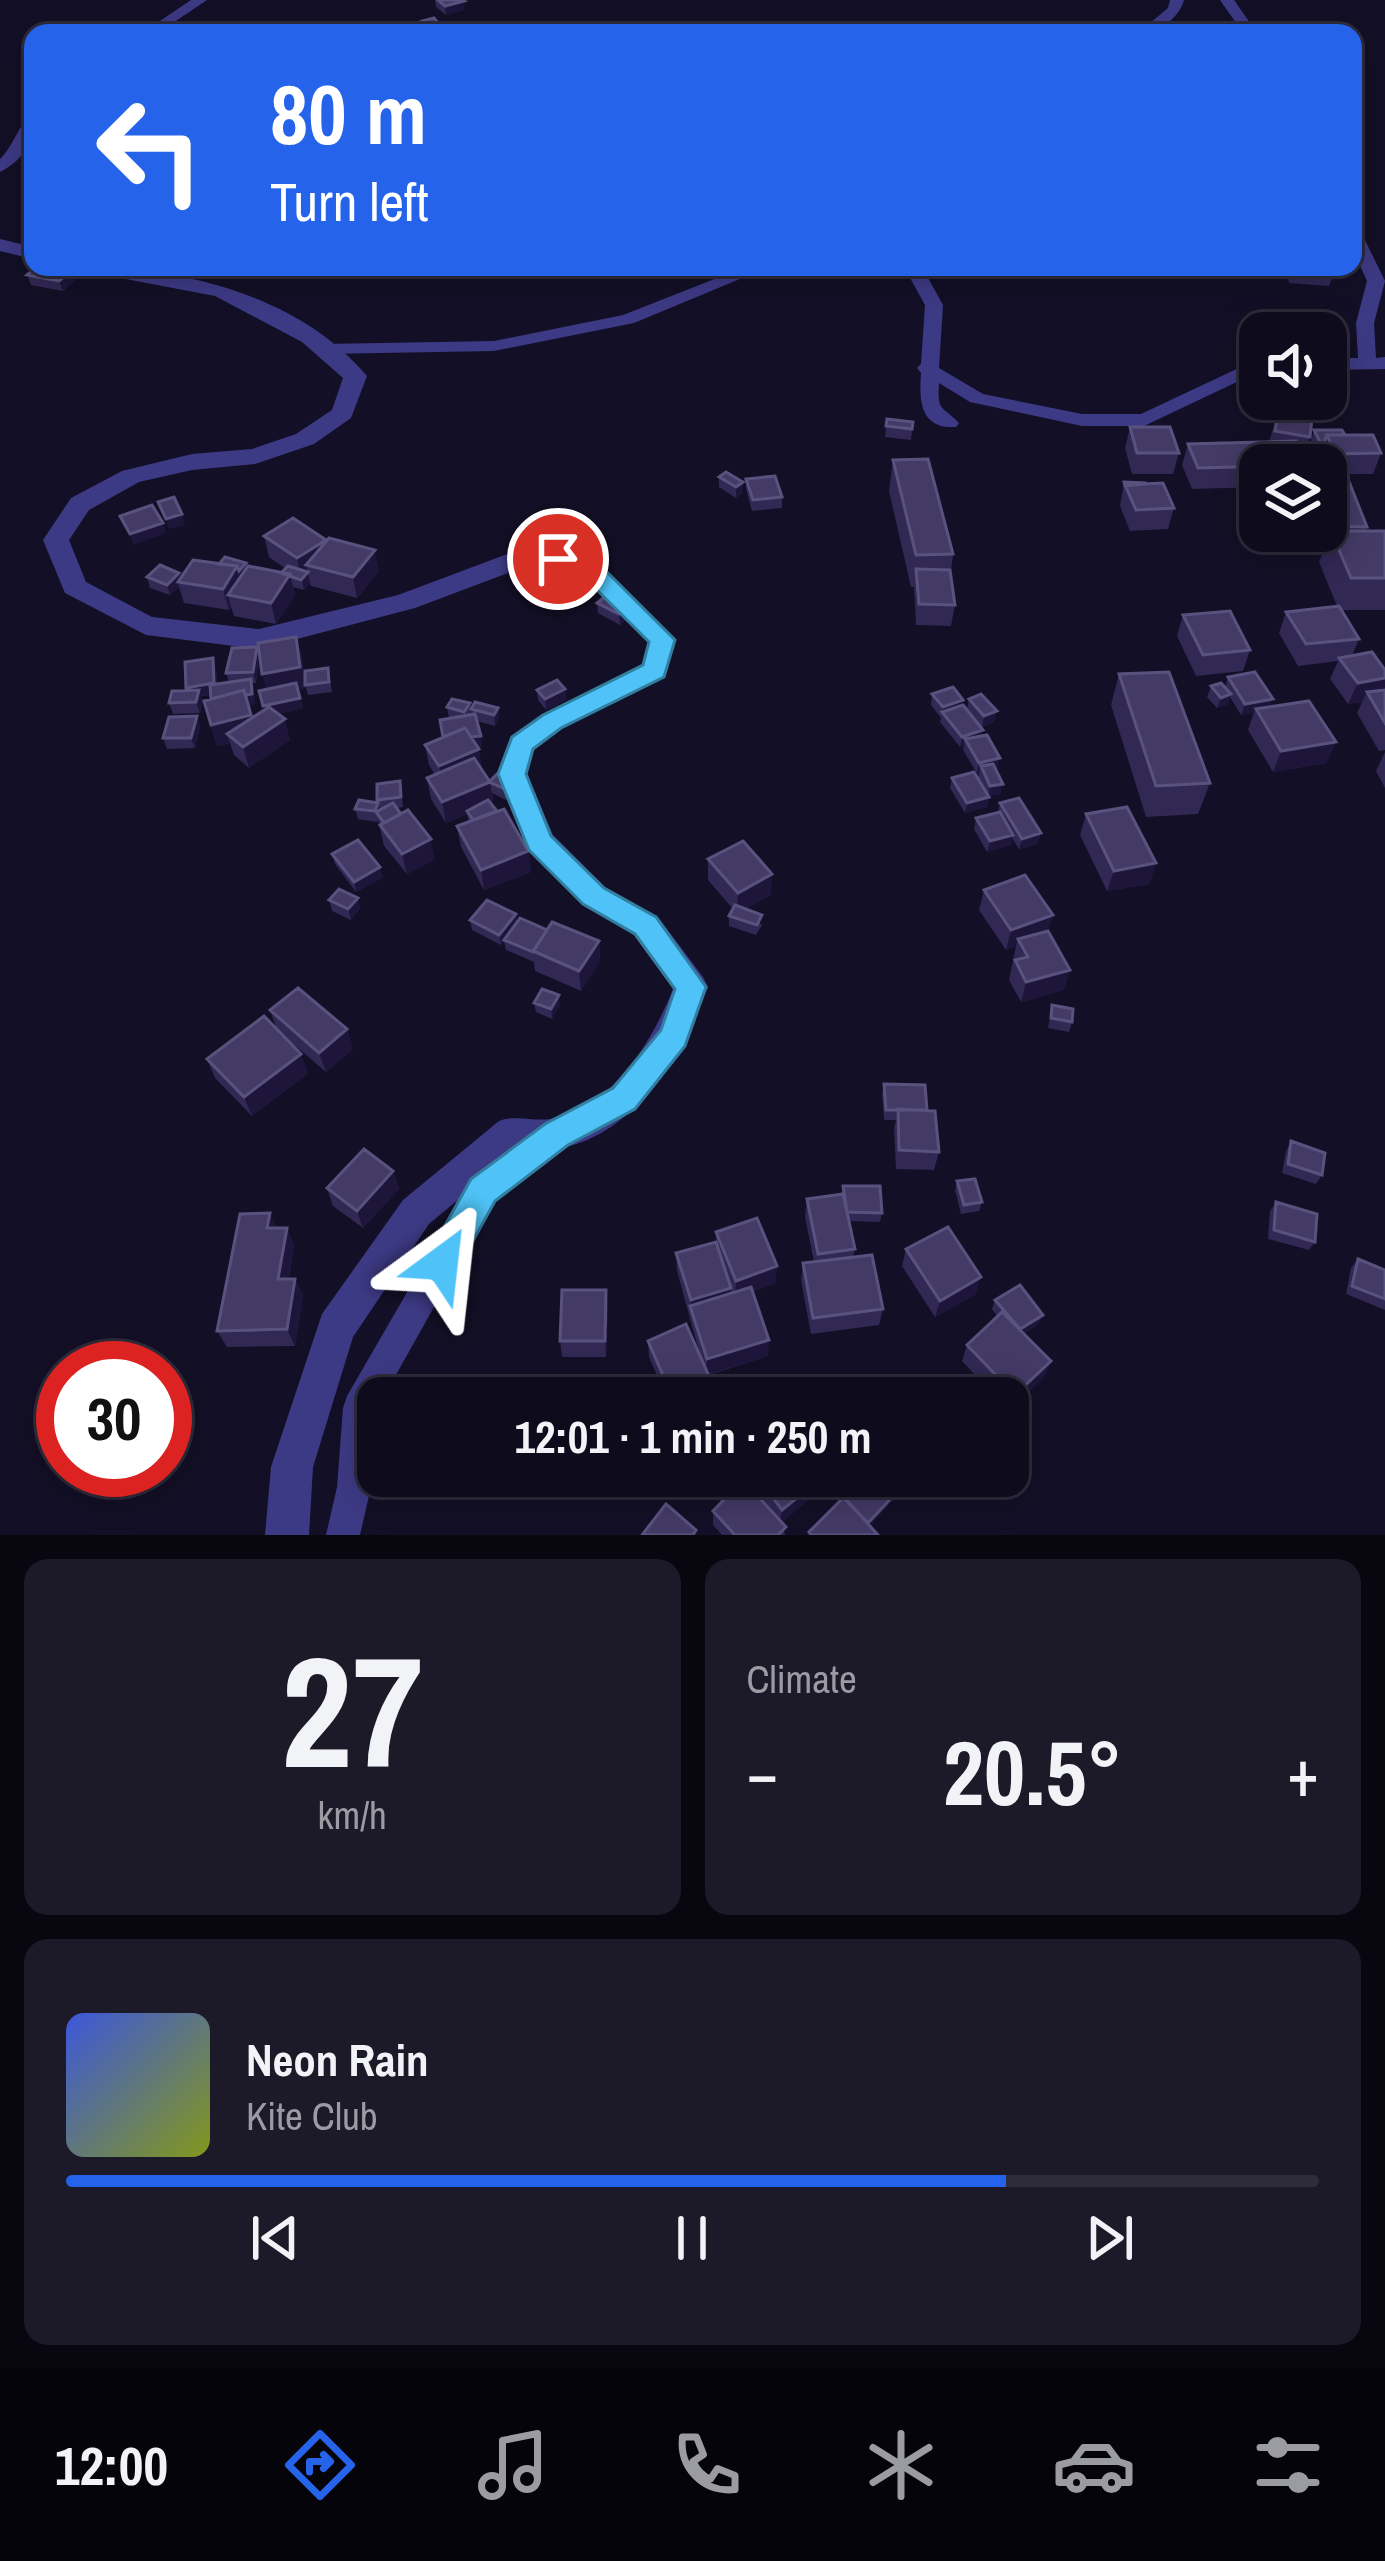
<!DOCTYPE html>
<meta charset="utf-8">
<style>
body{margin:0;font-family:"Archivo Narrow",sans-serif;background:#1c1929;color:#f1f3f6;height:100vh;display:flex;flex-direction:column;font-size:45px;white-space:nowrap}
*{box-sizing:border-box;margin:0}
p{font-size:39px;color:#9b9ba3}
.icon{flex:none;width:66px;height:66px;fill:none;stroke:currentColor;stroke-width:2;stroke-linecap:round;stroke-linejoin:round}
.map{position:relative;height:1535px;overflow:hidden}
.sheet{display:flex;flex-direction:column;gap:24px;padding:24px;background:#08060f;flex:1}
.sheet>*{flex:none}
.hud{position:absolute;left:24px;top:24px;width:1338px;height:252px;border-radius:24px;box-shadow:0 6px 30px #0003,0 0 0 3px #2e2b3b;background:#2563eb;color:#fff;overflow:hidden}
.tools{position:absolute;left:1239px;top:312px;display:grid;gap:24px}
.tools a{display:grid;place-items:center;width:108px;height:108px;border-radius:24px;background:#0e0b1c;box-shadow:0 6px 30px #0003,0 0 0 3px #2e2b3b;font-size:60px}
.speed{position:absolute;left:36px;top:1341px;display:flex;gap:24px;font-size:60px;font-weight:700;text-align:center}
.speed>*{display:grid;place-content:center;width:156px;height:156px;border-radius:50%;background:#0e0b1c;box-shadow:0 6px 30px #0003,0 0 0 3px #2e2b3b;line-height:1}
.speed .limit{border:18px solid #d22;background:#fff;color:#111}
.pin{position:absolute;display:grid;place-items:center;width:102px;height:102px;color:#fff;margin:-51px;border:6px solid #fff;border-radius:50%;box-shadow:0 3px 12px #0007}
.me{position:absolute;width:132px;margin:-66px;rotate:30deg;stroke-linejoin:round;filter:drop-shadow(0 0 9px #0008)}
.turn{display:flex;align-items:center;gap:42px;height:252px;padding:0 48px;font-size:54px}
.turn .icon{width:156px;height:156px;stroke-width:2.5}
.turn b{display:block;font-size:84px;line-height:102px}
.big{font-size:90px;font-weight:700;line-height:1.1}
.sheet .widget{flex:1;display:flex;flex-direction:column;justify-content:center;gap:18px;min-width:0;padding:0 42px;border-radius:24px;background:#1c1929}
.sheet .dial{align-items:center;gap:0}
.dial b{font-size:156px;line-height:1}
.song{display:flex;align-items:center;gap:36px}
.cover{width:144px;height:144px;border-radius:18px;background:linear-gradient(135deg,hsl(230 70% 55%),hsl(70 70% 35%))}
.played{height:12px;border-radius:6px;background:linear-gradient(90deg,#2563eb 75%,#2e2b3b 75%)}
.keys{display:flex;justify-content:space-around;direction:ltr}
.heat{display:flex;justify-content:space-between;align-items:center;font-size:66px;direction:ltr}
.sheet .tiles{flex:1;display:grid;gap:24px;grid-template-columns:1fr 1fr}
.widget:last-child{grid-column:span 2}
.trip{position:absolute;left:357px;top:1377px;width:672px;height:120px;border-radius:24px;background:#0e0b1c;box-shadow:0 6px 30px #0003,0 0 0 3px #2e2b3b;font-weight:700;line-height:120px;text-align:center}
.menu{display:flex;height:192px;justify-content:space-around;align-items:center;background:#06040b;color:#9b9ba3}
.menu .icon{width:84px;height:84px}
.menu .current{color:#2563eb}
.menu b{font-size:54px;color:#f1f3f6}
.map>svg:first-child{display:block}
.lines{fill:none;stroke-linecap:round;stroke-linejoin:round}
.minor{fill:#3d3a85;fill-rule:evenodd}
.tertiary{fill:#3d3a85;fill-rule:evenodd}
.wall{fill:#312854;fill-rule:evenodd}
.shaded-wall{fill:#1d163a}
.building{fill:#433a66;stroke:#5a527e;stroke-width:3}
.route{fill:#4fc3f7;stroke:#337fa1;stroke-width:3}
</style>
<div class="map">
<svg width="1385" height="1535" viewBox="0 0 1385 1535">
<rect width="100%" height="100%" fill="#130f26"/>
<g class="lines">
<!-- minor -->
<path class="minor" d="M191,0h16l-49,33h-16z
M1170,0h14c-6,20 -26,33 -46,33l30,-25z
M1220,0h14l23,33h-14z
M33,114c0,28 -8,45 -33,58v-13c14,-13 19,-37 33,-45z
M1353,227l8,5 24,49 -11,42 2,35 9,-1v12l-59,1v-12h32l-2,-35 11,-42 -14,-31z
M745,267h24l-135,56 -140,28 -170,3 -9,-5 9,-5 170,-3 129,-26z
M904,267h18l21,38 -4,63 44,26 99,20h59l119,-56v13l-116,55h-62l-112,-24 -31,-19c-2,30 3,22 20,40l-3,4c-36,2 -37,-26 -35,-54l-4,-5 4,-4 4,-59z
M557,1122l10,4 5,9 -5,9 -73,56 -111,198h-5l-7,89 -11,48h-34l11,-48 6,-79 4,-12 125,-216z"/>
<!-- tertiary -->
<path class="tertiary" d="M0,239l33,8v12l-33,-8z
M83,267c100,0 217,29 284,109l-16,42 -37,26 -59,20 -63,6 -53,12 -50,28 -20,30 17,42 66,35 107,12 139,-34 115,-43 45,-2 37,9 81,81 -11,37 -103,52 -28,21 -7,24 26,61 52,52 53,30 45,60 5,10c-31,82 -90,174 -190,163l-89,74 -76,113 -40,130 -4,68h-44l6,-68 51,-153 81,-114 96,-79c19,-7 37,2 56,-3 59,-13 98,-78 118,-129l-39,-54 -51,-30 -54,-54 -32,-77 14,-38 31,-21 100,-51 6,-22 -71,-70 -19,-4 -42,2 -101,38 -156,41 -113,-14 -81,-42 -22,-53 28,-42 51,-27 70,-17 60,-5 44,-15 36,-24 11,-32 -41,-36 -87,-46 -121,-23z"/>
</g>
<!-- wall -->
<path class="wall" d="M435,0h31l1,2h-3v8l-18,5 -10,-8z
M1286,267h45l2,9 -4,10 -40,-3 -2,-10 2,-4z
M27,275l48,5 -12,11 -32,-6z
M1278,412l32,25 -7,19 -43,9v22l-68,2 -10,-24 6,-21 81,-2z
M887,419l26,3 -2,18 -26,-3z
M1130,427l49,26 -6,21h-41l-7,-26z
M1314,430l31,5 36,18 -8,21h-46l-1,-9h-3l-3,-11h-3l-6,-13z
M893,460l60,94 -2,17 4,34 -4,21 -35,-1 -2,-38h-3l-22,-96z
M726,472l17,21 -7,5 -17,-11v-10z
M746,479l36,18v11l-30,3 -6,-22z
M1326,479l41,48 -1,4h19v79h-44l18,29 -7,17 33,14v80l-6,1 -22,-38 5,-11 -14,2 -18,-25 8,-18 -40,5 -19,-33 7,-21 51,-6 -18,-44 6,-14 -18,-1 -6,-16h25z
M1124,482l50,26 -6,21 -38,2 -10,-25z
M264,536l62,5 53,30 -22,27 -46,-12 -1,-3 -6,7 -11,-3 2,8 -19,29 -42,-8 -3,-9 -2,3 -45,-7 -5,-16 -9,8 -20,-7 -3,-11 32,-4 2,4 32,-14 68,10 5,-4 -17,-12z
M597,603l36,10 -13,12 -22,-12z
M1183,615l67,35 -7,21 -47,5 -19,-40z
M296,637l6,21 3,30 -7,1 5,19 -25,6 12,26 -41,28 -15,-13 -4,-12 -13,3 -6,-21v-30l-10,1 2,5 -3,12 -27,1 -4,-11 18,-13 -1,-2 30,-19 1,15 12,-2 -3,-9 31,-26 3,10zM260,658l6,32 -2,20 -12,8 -4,-13 7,-1 -3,-21h4z
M328,668l4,24 -24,3 -3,-10z
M1119,674l91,109 -12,31 -52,3 -35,-112z
M1228,677l42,30 66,35 -10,21 -53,9 -25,-42 6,-18 -13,3 -11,-18 -2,7 -11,4 -10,-11 4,-11 14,1z
M565,689l1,11 -20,10 -8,-10 -1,-10z
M932,694l30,11 5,4 2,-10 26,23 -13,5 -15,-17 16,20 -1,6 16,32 -3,1 8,15 -3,10 -11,2 -2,11 -22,6 -15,-25 2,-10 32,11 -6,-12 1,-5 -2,1 -14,-23 1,-4 -4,1 -20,-25 1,-4 -10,-13z
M470,703v12l1,-6 27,-1 1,10 -4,8 -18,-5 5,25 -4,1 4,22 8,12 23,11 -7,8 -14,-7 1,9 -2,1 37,48 3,21 -47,18 -23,-43 -4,-21 12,-4 -2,-8 -21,9 -15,-24 -4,-21 8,-3 -6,-10 -4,-20 18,-8 6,-19 -2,-11z
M197,716l3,11 -5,21 -28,1 -4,-11z
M1385,752v36l-9,-17z
M400,781l3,26 -6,1 38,51 -28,15 -23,-28 -6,-26 -1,2 -19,-3 -3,-10 24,1 -2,-10z
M1000,803l38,41 -19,5 -7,-11 -1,7 -24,7 -13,-23 2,-11 22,-5z
M1086,814l70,49 -7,21 -42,7 -27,-56z
M332,854l51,23 -27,15 -21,-28z
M708,859l63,36 -26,14 17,16 -6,10 -27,-9v-10l4,-7 -25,-29z
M984,890l64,42 16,58 -43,12 -12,-22 7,-34 -10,4 -27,-40z
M358,898l2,10 -9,12 -19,-9 -3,-11z
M516,914l1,8 82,19 1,20 -19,30 -46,-20 -1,-9 -28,-12 -2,-9 -3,4 -29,-15 -2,-10z
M534,1003l26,2 -8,14 -16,-7z
M1052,1005l20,17 -3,10 -21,-4z
M270,1010l77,19 6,20 -27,23 -49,-42z
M207,1059l101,14 -56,43 -37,-38z
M884,1084l43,26 12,42 -5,18 -38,-1 -2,-41 2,-8h-12l-2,-26z
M1291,1141l31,34 -6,9 -34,-11 4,-22z
M393,1171l6,18 -36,39 -30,-22 -6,-18z
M957,1181l25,21 -3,9 -18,3 -6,-24z
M843,1186l39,27 -2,9 -31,-1 6,28 -2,8 30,52 -4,16 -68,9 -10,-54 2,-17 11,-1 -9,-45 2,-18 35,-4z
M1276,1202l39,40 -6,8 -41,-11 2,-28z
M276,1228h11l7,17 -5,34h6l8,17 -8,50 -68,1 -10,-16z
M716,1232l61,34 -2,17 -23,9 16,64 -59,19 3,23h-45l-18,-41 -1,-16 52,14 -23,-84 -1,-18 40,-10z
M906,1249l70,45 -41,23 -33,-51z
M1358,1259l27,11v40l-39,-16 5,-26z
M995,1300l44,24 -15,9 27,28 -7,16 -35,33 -1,-12h-11l-35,-37 5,-16 30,-29 -5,-7z
M608,1307l-2,50h-44l-2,-16z
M745,1476h92l-55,46 3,13h-63l-9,-10v-14l55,-3z"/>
<!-- shaded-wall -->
<path class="shaded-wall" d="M456,0h10l-2,2v8l-18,5 -1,-9z
M72,270l3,10 -12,11 -4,-10z
M743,482v11l-7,5v-11z
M182,514l3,11 -16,4 -3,-10z
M163,523l3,10 -33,12 -3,-11z
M326,540l-20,25 4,18 -6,7 -7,-32z
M375,550l4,21 -22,27 -4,-21z
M246,563l3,10 -21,22 3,12 -2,3 -6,-21 14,-23z
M179,573l4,10 -5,-1 1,5 -9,8 -3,-10z
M290,574l5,21 -19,29 -5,-21z
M632,603l1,10 -13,12 -1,-11z
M296,637l6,21 3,30 -37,7 -6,-21z
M257,647l3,11 -4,25 -3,-11z
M213,658l3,11 1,25 -16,2 2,5 -3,12 -4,-11 -7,-4 -3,-10z
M1385,678v11l-4,9 -14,-6 -5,10 -14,2 10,-21z
M251,679l3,10 1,15 -41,7z
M565,689l1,11 -20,10 -1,-11z
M1231,694l-3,10 -11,4 4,-10z
M300,698l3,10 -37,9 -3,-11z
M1273,699l-5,11 -12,-1 -2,3 -13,3 4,-11z
M963,700l-2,10 -19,2 -1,6 2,-11z
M498,708l1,10 -4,8 -1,-11z
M997,711l-2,11 -13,5 2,-11z
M251,715l6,21 -30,-2 3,9 -13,3 -6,-21z
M197,716l3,11 -5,21 -4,-10z
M285,719l5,21 -41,28 -6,-21z
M983,730l-2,11 -16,-2 -1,7 -4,1 2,-10z
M481,736l1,10 -36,7 -1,-10z
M1336,742l-10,21 -53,9 8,-21z
M479,749l3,21 -39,16 -4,-20z
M1000,758l-2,10 -15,4 -2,-6 -2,6 -2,1 2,-10z
M512,781l1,11 -7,8 -1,-11z
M490,782l3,20 -47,21 -4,-21z
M1003,784l-3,10 -12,2 2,-10z
M989,797l-2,10 -22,6 2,-10z
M1041,833l-3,11 -19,5 3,-10z
M1013,835l-2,10 -24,7 3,-11z
M431,839l4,20 -28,15 -5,-20z
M528,851l3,21 -47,18 -3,-20z
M1156,863l-7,21 -42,7 7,-20z
M380,867l3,10 -27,15 -2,-10z
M772,874l-1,21 -34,18 1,-20z
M358,898l2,10 -9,12 -3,-11z
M516,914l2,11 -17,20 -2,-10z
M1053,915l-6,20 -29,4 -2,7 -10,4 5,-20z
M599,941l1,20 -19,30 -2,-20z
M1070,970l-6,20 -43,12 5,-20z
M559,995l1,10 -8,14 -1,-10z
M347,1029l6,20 -27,23 -7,-19z
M301,1054l7,19 -56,43 -8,-19z
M393,1171l6,18 -36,39 -6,-17z
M270,1213l8,18 -11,-3z
M287,1228l7,17 -8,52 -8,-18z
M777,1266l-2,17 -40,15 1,-17z
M981,1277l-5,17 -41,23 5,-16z
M295,1279l8,17 -8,50 -8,-17z
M731,1288l-1,17 -39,5v-10z
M606,1290l2,17 -2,50 -1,-16z
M1043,1315l-4,9 -25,15 3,-8z
M769,1340l-1,16 -62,19 1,-16z
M1051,1361l-7,16 -35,33 6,-15z
M712,1383v15h-33z
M824,1476h13l-57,48 2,-14z
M895,1494l-2,7 -27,29 2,-7z"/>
<!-- building -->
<path class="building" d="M438,0h24l2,1 -19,5z
M434,18l9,11 -12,2 -9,-10z
M37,267h20l15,3 -13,11 -32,-6z
M1291,267h40l2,9 -41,-3z
M1278,412l34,6 -2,19 -35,-6z
M887,419l26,3 -1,7 -26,-3z
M1130,427h40l9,26h-42z
M1314,430h28l3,5h-18l-4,9h-2z
M1327,435h46l8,18 -46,1z
M1296,441l12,24 -110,3 -10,-24z
M928,459l25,95 -37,1 -23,-95z
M726,472l17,10 -7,5 -17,-10z
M775,476l7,21 -29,3 -7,-21z
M1326,479h22l19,48 -41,-1z
M1124,482l21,1v1l-20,2z
M1163,483l11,25 -38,2 -11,-25z
M174,497l8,17 -16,5 -8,-17z
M152,505l11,18 -33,11 -10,-18z
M293,518l33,22 -29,18 -33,-22z
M1331,531h54v47h-34z
M329,538l46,12 -22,27 -47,-12z
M225,557l21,6 -7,8 -2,-5 -18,-2z
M193,560l44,6 -14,23 -45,-7z
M160,565l19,8 -12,12 -20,-8z
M248,566l42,8 -19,29 -43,-8z
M288,566l20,6 -7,8 -20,-7z
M916,569l34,1 5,35 -36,-1z
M611,592l21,11 -13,11 -22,-11z
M1339,606l20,33 -53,5 -20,-32z
M1230,611l20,39 -47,5 -20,-40z
M296,637l4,30 -38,7 -4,-31z
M257,647l-4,25 -27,1 6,-25z
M1372,652l13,18v8l-27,5 -19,-25z
M213,658l1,25 -28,5 -1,-26z
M328,668l1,14 -24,3v-14z
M1169,672l41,111 -54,3 -37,-112z
M1255,672l18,27 -28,5 -17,-27z
M251,679l1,15 -7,1 -1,-5 -33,9 -1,-14z
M557,680l8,9 -20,10 -8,-9z
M296,683l4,15 -37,8 -4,-15z
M1221,683l10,11 -10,4 -10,-12z
M953,687l10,13 -20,7 -11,-13z
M199,690l-3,12 -27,1 3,-12z
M244,690l7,25 -40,10 -7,-24z
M1385,690v33l-18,-31z
M981,694l16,17 -13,5 -15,-17z
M452,699l18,4 -6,9 -17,-5z
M1309,701l27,41 -55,9 -25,-42z
M475,702l23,6 -4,7 -23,-6z
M963,705l20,25 -21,7 -20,-25z
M269,707l16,12 -42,28 -16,-13z
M475,714l6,22 -10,1 -6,-9 -22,9 -3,-17z
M197,716l-6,22h-28l6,-21z
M465,728l14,21 -40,17 -14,-21z
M987,735l13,23 -21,5 -14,-24z
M474,758l16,24 -48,20 -15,-24z
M993,764l10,20 -13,2 -9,-20z
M974,772l15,25 -22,6 -15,-25z
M497,774l15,7 -7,8 -16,-7z
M400,781l1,16 -24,3v-16z
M1019,798l22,35 -19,6 -22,-36z
M359,800l19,3 -3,8 -20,-2z
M488,800l9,11 -24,9 -6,-9z
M393,803l8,11 -17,9 -8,-11z
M1127,807l29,56 -42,8 -28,-57z
M504,809l24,42 -47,19 -24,-44z
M408,810l23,29 -29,15 -22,-29z
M1000,812l13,23 -23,6 -14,-23z
M358,840l22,27 -26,15 -22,-28z
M743,841l29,33 -34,19 -30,-34z
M1025,875l28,40 -42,15 -27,-40z
M339,889l19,9 -10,11 -19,-9z
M487,900l29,14 -17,21 -29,-15z
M735,905l27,10 -5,10 -28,-9z
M520,918l27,12 -14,22 -29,-12z
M552,922l47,19 -20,30 -46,-20z
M1048,931l22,39 -44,12 -11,-22 13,-3 -10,-18z
M298,988l49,41 -28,24 -49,-43z
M542,989l17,6 -8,14 -17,-6z
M1052,1005l21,4 -1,13 -21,-4z
M264,1016l37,38 -57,43 -37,-38z
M884,1084l41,1 2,25h-41z
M898,1109l37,2 4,41 -40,-2z
M1291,1141l34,12 -3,22 -34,-11z
M364,1149l29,22 -36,40 -30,-23z
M975,1179l7,23 -18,3 -7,-24z
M843,1186h37l2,27 -35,-1z
M843,1194l12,55 -37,5 -11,-55z
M1276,1202l41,12 -2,28 -41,-12z
M270,1213l-3,15h20l-9,51h17l-8,50 -70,2 23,-117z
M757,1218l20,48 -41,15 -20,-49z
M948,1227l33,50 -41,24 -34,-52z
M716,1242l15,46 -40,12 -15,-47z
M872,1255l11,54 -70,9 -10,-55z
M1358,1259l27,11v29l-33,-13z
M1020,1285l23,30 -23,14 -25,-29z
M751,1287l18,53 -62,19 -17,-53z
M562,1290h44l-1,51h-45z
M1002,1312l49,49 -36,34 -48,-50z
M686,1324l26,59 -33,15h-6l-25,-57z
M757,1476h67l-42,34z
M848,1476h29l18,18 -27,29 -33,-34z
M743,1480l43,47 -8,8h-43l-22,-24z
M844,1497l34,38h-67l-2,-3z
M666,1504l30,26 -3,5h-51z"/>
<!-- route -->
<path class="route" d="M558,551l37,9 80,80 -11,37 -103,51 -28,21 -7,25 25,62 53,52 52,29 50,70 -21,59 -50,63 -67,36 -73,56 -41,74 -12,4 -12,-4 -6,-12 47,-84 74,-55 68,-36 48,-58 14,-41 -40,-55 -52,-30 -54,-54 -31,-76 14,-37 31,-22 100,-50 6,-23 -71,-71 -28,-7v-11z"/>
</svg>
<div class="tools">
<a><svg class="icon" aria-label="sound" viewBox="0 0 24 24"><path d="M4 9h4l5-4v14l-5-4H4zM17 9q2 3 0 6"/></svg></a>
<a><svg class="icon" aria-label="layers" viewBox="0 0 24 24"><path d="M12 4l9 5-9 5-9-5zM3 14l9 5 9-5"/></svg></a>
</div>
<div class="speed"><div class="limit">30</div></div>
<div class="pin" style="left:558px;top:559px;background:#d93025"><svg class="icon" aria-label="arrive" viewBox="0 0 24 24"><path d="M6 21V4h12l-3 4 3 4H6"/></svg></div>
<svg class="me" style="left:442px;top:1263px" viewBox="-20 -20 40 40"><path d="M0-17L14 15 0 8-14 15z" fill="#4fc3f7" stroke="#fff" stroke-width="4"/></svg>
<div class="trip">12:01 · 1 min · 250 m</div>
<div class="hud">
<div class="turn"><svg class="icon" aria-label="left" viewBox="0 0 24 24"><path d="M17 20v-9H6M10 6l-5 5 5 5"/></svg><div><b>80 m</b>Turn left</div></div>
</div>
</div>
<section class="sheet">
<div class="tiles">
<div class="widget dial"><b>27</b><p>km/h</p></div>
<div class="widget"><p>Climate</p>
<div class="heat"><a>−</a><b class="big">20.5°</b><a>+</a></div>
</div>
<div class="widget">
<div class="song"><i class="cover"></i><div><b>Neon Rain</b><p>Kite Club</p></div></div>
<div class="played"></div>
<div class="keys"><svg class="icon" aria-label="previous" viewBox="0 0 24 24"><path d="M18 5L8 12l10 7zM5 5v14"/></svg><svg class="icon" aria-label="pause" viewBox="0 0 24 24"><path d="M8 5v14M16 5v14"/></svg><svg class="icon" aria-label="next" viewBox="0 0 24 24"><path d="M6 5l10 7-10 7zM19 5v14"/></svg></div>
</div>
</div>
</section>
<nav class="menu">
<b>12:00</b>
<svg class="icon current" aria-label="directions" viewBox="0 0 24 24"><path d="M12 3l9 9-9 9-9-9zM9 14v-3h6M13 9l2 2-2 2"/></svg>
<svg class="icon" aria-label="music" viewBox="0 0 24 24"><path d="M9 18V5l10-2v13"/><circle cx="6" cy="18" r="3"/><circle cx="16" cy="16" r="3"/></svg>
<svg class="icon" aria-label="phone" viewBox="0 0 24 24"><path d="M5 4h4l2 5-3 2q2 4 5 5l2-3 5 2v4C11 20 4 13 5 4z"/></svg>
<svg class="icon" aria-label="climate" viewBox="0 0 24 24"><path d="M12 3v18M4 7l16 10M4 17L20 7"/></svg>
<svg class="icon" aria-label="car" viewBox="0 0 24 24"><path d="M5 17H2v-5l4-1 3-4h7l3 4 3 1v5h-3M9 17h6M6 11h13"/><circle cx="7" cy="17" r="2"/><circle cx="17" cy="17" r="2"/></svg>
<svg class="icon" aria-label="filters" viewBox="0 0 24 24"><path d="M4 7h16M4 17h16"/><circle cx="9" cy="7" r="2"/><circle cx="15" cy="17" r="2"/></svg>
</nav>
